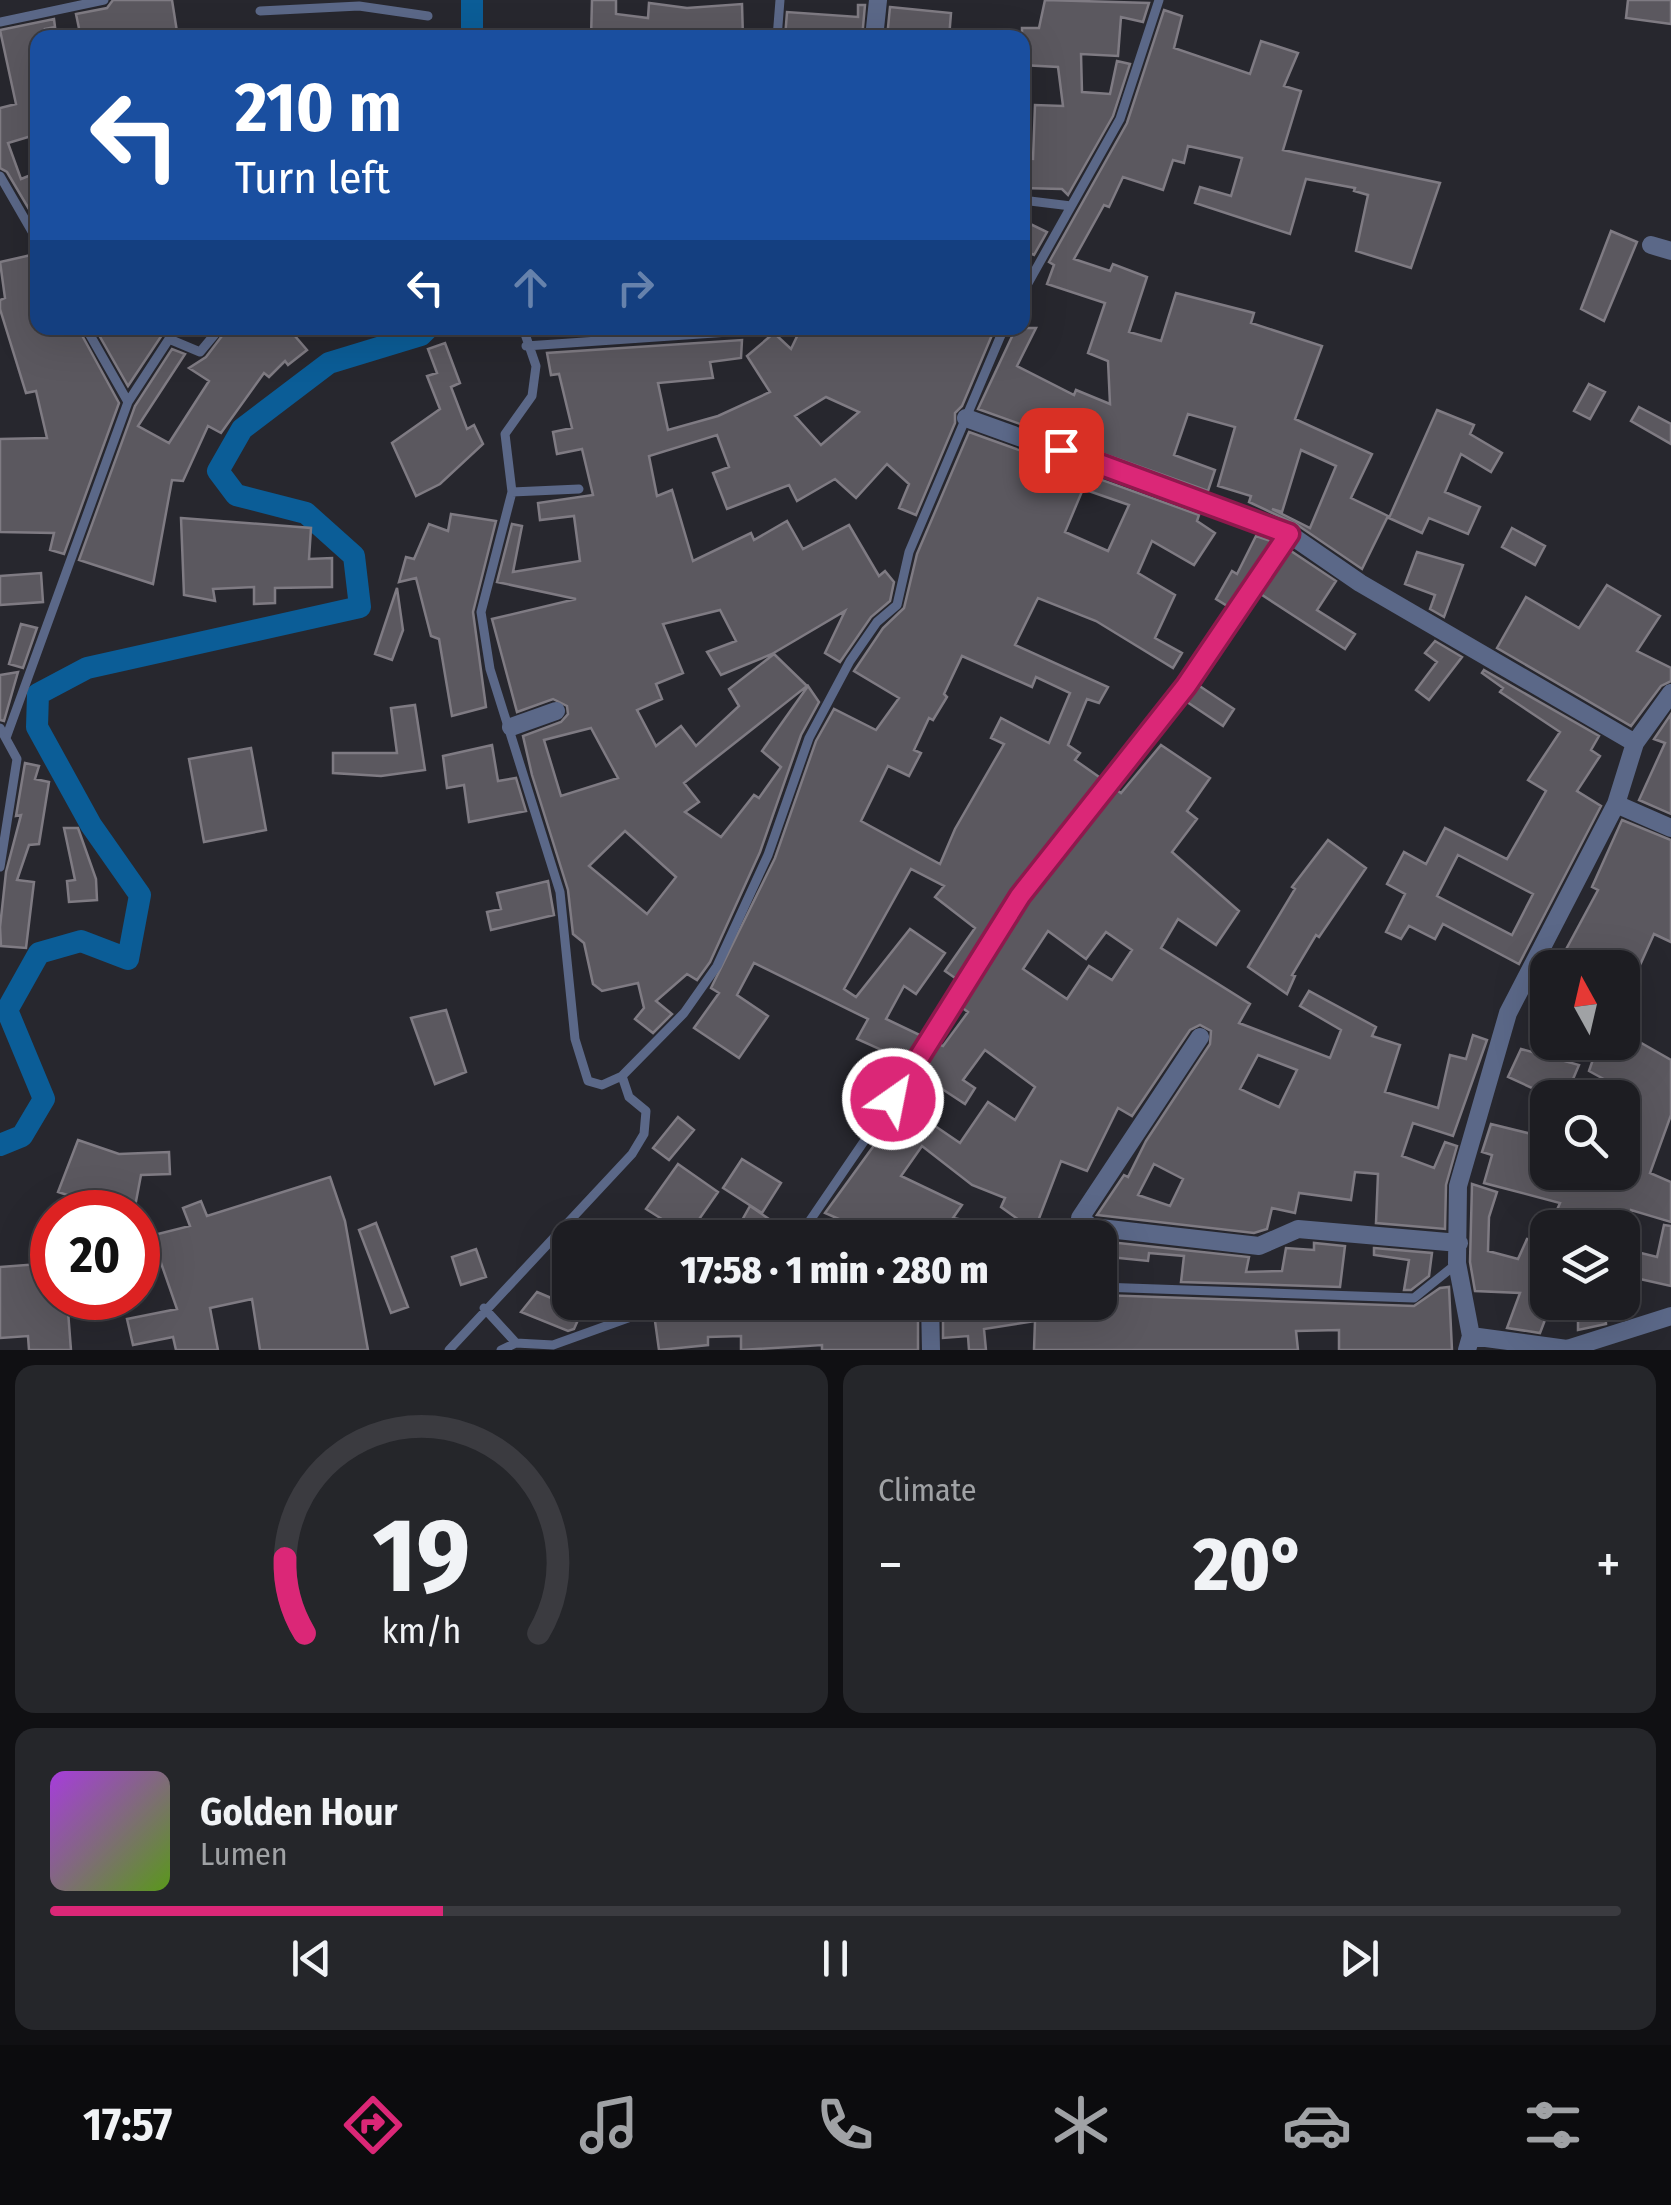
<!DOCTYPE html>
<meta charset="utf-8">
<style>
body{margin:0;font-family:"Fira Sans Condensed",sans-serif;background:#25262a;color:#f1f3f6;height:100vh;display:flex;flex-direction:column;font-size:38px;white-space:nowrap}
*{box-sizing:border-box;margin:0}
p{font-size:32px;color:#a0a2a5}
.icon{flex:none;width:55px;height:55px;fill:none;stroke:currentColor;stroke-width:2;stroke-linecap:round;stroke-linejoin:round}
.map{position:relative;height:1350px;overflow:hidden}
.details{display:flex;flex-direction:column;gap:15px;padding:15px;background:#101013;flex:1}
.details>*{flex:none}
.banner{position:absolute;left:30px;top:30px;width:1000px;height:305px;border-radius:20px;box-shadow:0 10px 40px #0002,0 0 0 2px #3b3b40;background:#1a4fa0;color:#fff;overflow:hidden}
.needle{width:65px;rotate:352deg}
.fabs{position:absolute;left:1530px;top:950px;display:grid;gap:20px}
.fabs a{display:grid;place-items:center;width:110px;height:110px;border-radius:20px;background:#1d1d22;box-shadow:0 10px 40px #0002,0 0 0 2px #3b3b40;font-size:50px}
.speed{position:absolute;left:30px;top:1190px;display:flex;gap:20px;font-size:50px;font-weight:700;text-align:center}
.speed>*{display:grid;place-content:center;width:130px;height:130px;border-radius:50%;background:#1d1d22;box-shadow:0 10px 40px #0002,0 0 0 2px #3b3b40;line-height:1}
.speed .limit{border:15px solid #d22;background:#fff;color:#111}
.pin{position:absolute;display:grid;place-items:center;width:85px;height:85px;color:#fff;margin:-42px;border-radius:20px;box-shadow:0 5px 15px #0006}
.me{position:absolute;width:110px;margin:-55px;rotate:33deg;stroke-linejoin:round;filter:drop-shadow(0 0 8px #0008)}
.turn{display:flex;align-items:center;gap:35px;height:210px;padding:0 40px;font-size:45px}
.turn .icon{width:130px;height:130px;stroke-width:2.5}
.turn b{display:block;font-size:70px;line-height:85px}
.lanes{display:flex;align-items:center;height:95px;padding:0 40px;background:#0003;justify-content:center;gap:50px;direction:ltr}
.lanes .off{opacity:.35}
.big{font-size:75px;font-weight:800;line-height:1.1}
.details .card{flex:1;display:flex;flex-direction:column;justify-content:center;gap:15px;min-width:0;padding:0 35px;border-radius:20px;background:#25262a}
.details .dial{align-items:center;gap:0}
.dial svg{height:260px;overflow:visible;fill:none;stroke:#3b3b40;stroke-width:7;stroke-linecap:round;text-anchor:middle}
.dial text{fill:#f1f3f6;stroke:none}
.song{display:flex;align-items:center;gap:30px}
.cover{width:120px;height:120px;border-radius:15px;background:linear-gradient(135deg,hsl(280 70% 55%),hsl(90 70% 35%))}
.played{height:10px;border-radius:5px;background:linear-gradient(90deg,#db2777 25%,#3b3b40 25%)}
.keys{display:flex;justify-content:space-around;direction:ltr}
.heat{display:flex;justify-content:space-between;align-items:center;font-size:55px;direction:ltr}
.details .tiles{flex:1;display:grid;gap:15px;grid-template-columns:1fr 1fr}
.card:last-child{grid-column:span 2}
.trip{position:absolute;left:552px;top:1220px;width:565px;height:100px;border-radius:20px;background:#1d1d22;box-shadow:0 10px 40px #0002,0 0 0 2px #3b3b40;font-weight:800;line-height:100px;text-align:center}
.tabs{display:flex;height:160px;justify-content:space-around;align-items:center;background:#0c0c0e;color:#a0a2a5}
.tabs .icon{width:70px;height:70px}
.tabs .current{color:#db2777}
.tabs b{font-size:45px;color:#f1f3f6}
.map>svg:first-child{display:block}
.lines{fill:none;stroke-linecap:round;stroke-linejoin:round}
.canal{stroke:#0b5d97;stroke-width:22}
.building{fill:#5b585f;stroke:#7f7b83;stroke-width:2.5;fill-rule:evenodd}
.lane{stroke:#5b6888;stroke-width:9}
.street{stroke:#5b6888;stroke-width:18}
.route-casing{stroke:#8e194d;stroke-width:25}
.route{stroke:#db2777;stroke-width:18}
</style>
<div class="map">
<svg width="1671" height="1350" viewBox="0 0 1671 1350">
<rect width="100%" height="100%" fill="#27272e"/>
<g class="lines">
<!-- canal -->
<path class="canal" d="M472,38v-38
M0,1145l22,-9 22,-37 -37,-89 32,-57 42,-12 47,18 12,-64 -49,-70 -54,-98 1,-33 49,-26 273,-61 -6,-51 -48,-43 -70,-18 -18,-24 24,-42 87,-66 92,-28 7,-7"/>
</g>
<!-- building -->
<path class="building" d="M113,0h59l6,38h-32l-1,-8 -64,8 -5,-24 31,-6z
M592,0h24v14l32,4 1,-15 38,5 55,-4 1,34h-152z
M1045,0l104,3 -6,19 -22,-5 -3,39 -37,-2 1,38 28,2 7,-33 13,3 -17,52 -45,79 -6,-6 -40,-1v-30l11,1 2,-54 28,1 -5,-39 -36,-2v-37h17z
M1628,0h43v24l-45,-6z
M858,5h7l-3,33h-77l2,-26 71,5z
M890,7l61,6 -2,25h-62z
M1164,10l18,6 -8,32 76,26 11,-33 37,12 -14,33 17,5 -18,59 157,33 -29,85 -55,-17 12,-56 -14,-4 1,-3 -49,-9 -16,55 -95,-31 5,-16 31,9 11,-38 -54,-12 -4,17 -11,-3 -10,30 -40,-13 -14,30 -5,-2 -30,54 36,12 3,-7 34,13 -18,55 32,9 15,-48 78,20 -3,10 71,23 -27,73 77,35 -21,44 37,18 -26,53 -66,-45 -47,-22 2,-6 -33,-10 17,-59 -47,-13 -14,41 41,15 -7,21 -230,-82 38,-81h20l-19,38 57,29 2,-5 34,14 -2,-43 -20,-8 17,-50 -58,-19 7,-19 -5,-3 78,-139zM1301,450l35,16 -26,62 -38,-19 10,3z
M54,19l1,8 -10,2 2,9h-9v96l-30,9 13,36 17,-7v42l-5,2 -26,-44 -7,-4v-60l16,-4 -16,-74z
M1022,220l25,12 -13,23 -9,-4 4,-9 -7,-3z
M1611,231l26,11 -33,79 -23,-12z
M31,255l7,27v46h40l41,75 -55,151 -14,-4 4,-17 -54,-1v-93l47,-1 -11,-47 -10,2 -26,-84v-9l5,-2 -5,-36z
M95,328h80l-13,7 -34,51z
M228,328h60l19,22 -19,15 -3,-4 -16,16 -5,-4 -43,60 -13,-7 -25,55 -11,-1 -19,104 -74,-24 56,-154 37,-57 13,5 -47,72 31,17 40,-62 -20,-13 17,-11z
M801,328h194l-33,78 -7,7v10l-39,92 -17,-7 10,-24 -22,-20 -31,34 -21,-19 -38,22 -8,-16 -62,24 -14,-36 16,-6 -12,-32 -68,21 8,40 15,-6 21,71 58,-28 3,7 33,-19 16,28 46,-24 30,51 6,-5 9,11 -4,19 -19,16 -31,45 -15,-9 20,-42 -73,43 -51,21 -14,-23 29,-11 -16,-31 -57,14 20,49 -27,11 6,15 -25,11 19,36 25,-20 15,20 43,-40 -10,-17 45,-35 33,32 -123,97 15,19 -14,10 36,25 33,-42 5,3 22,-31 -19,-16 46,-65 11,16 -18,33 -41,117 -50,110 -13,18 -10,-6 -31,27 16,13 -19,19 -18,-14 9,-11 -6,-25 -36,8 -9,-7 -9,-41 -11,-9 -5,-44 -36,-115 -9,-39 38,-14 7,-8 -1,-8 -14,-7 -36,13 -25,-93 84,-20 -79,-17 15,-58 10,2 -9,46 67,-11 -6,-45 -34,4 -2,-17 55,-8 -11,-46 -25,5 -4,-22 19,-4 -13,-54 -8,1 -4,-22 195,-13 -1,18 -31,4 3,16 -55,5 10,47 50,-14 52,-24 -23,-36 27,-23 17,16zM826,397l33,15 -38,33 -26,-29zM591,728l27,50 -57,18 -17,-56zM625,831l51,46 -29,37 -58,-48z
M445,343l15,40 -9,4 16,42 7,-4 9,19 -43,40 -24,12 -24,-53 48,-34 -13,-33 10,-3 -9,-24z
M1589,384l16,8 -15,27 -16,-8z
M1639,407l32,17v20l-40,-23z
M1437,410l37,15 -4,9 32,19 -11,19 -30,-18 -16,38 35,15 -12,27 -39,-16 -7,15 -33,-15z
M969,432l230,83 -2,6 18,12 -21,32 -42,-24 -14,32 37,22 -20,43 27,15 -9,15 -77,-47 -58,-23 -23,47 93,42 -9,16 -12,-4 -19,46 12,8 -5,7 27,19 -88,112 -56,89 -13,-9 30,-43 -40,-31 9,-11 -33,-17 -67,120 12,8 54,-68 35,24 -29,41 -12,-8 -18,33 38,18 -16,25 -51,-23 11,-20 -114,-56 -17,32 31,21 -29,42 -45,-30 25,-35 -8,-5 64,-130 41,-117 18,-32 42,21 23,-32 -45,-27 29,-43 21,-20 13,-54zM1083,489l46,16 -21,46 -43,-19zM962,656l70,31 4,-10 34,16 -21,50 -48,-25 -10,20 13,6 -49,85 -15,35 -79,-43 27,-55 21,10 12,-23 -7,-3 15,-32 4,2 14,-23 -3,-3z
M451,514l45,7 -23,91 13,95 -34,9 -13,-77 -8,-3 -15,-58 -17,4 7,-25 8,2 15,-35 19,7z
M181,518l130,10 -2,31 23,-1v29l-57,1v15l-21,1v-17l-41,2 2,12 -31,-6z
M1512,528l33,18 -10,19 -33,-18z
M1256,536l18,6 -45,65 -13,-8 16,-28 5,3z
M1288,549l48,32 -19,29 38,24 -10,15 -86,-56 -16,23z
M1417,552l46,13 -19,52 -14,-8 5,-14 -30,-11z
M41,573l2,29 -43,3v-29z
M1607,585l53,31 -23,35 34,17v13l-10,5 -30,40 -134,-78 29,-51 53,31z
M397,588l6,42 -11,30 -17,-6z
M21,624l16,4 -14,40 -14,-4z
M1435,641l27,16 -33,43 -13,-10 21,-28 -12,-9z
M1484,670l115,66 -8,14 9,6 -23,35 24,15 -82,158 -76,-40 -8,15 -26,-13 -8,13 -15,-7 19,-38 -18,-10 17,-32 22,12 19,-36 62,31 39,-68 -18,-11 32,-48 -60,-40 3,-4 -21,-15zM1458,855l75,39 -21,41 -75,-39z
M18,672l-14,49 -4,-1v-45z
M1198,685l36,24 -11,17 -36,-24z
M415,705l10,65 -44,6 -48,-3v-20h64l-6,-45z
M1671,714v100l-32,-14 26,-57 -11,-4z
M492,745l6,36 18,-3 10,33 -57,11 -5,-37 -17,3 -4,-32z
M1161,745l49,33 -23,33 10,8 -25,33 67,59 -23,34 -38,-26 -17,29 89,56 -11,19 91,35 11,-28 -41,-24 9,-15 67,36 -4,9 28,9 -15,47 53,16 12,-53 16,4 7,-24 14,5 -34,96 -40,-13 -11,33 32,12 11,-26 12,4 -11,39 -1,44 -69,-6 2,-49 -23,-2 -4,28 -52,-7 -4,20 -23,-5 -5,21 -13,4 -157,-18 27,-40 4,2 18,-36 64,-97 1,-13 -11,-6 -10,5 -58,86 -14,-8 -31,63 -26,-10 -23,60 38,10 -1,7h-56l7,-13 -25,-18 4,-9 -33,-13 -50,-39 -21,30 61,29 -9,13 16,3 -3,17h-97l2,-5 -46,-20 90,-124 23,-45 5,2 25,-34 -7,-5 66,-106 88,-112 6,4zM1048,931l38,28 20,-27 26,18 -20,30 -23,-14 -22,33 -44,-30zM985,1050l50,37 -20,33 -27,-18 -28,41 -41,-28 20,-28 26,17 10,-16 -12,-8zM1258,1055l39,15 -18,37 -39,-18zM1154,1164l29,15 -13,27 -32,-11z
M251,748l15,82 -62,12 -15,-83z
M25,763l14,3 -4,13 14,3 -10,62 -10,1 -12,35 17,2 -8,66 -25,-2 -1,-19 6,-55 15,-57 -5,1z
M1622,820l49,20v102l-17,-8 -31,69 -1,-35h-26l-12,-6 -3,6h-25l42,-78 -6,-3z
M64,828h14l18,51 1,21 -28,2 -2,-21 8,-1z
M1328,840l38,28 -47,69 -3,-2 -24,40 3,1 -8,18 -39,-27 47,-78 -3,-2z
M548,881l6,34 -63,15 -4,-18 14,-3 -4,-16z
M446,1010l20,62 -31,12 -24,-66z
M1629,1036l42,24v55l-21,58 21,9v40l-40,-12 -6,18h-20l-23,-8 -3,8h-30l11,-25 -76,-20 8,-28 -10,-3 9,-28 57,14v34h74v-83l-33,-18 10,-29 26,2z
M1521,1049l58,16 -14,33h-11l-46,-21z
M678,1117l16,13 -25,30 -16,-12z
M78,1140l41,14 50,-2 1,22 -29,1 -7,37h-15l-61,-20z
M742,1159l39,24 -19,30 -39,-25z
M678,1164l40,28 -32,46h-18l-10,-7 7,-10 -19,-12z
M330,1177l15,44 23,129h-108l-8,-51 -42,9 8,42h-42l-3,-13 -40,8 -6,-26 50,-10 -17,-49 -22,6v-27l52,-13 -7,-18 18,-7 6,15z
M1472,1184l25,8 -8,25 -1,34 30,8 9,-20 21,5v68l-8,21 -33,-5 13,-35 -45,-2 -5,-29z
M750,1206l41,28 -1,4h-58z
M376,1223l32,84 -17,6 -32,-83z
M1664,1225l7,1v60l-40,-9 6,-25 20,5z
M1100,1241l149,16 -3,15 36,-1 4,-23 28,2v-7l31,3 -5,41 -159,-5 3,-26 -35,-3 -1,8 -48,-5z
M1374,1248l58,5 -3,23 -18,14h-7l5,-30 -35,-5z
M476,1249l10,28 -25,8 -9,-28z
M52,1263v35h15l4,52h-42l-1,-14 -28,2v-71z
M1449,1287l3,63h-113v-20l-43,1 2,19h-264l1,-29 -51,8 2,21h-17l-1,-14 -25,2v-32l159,-4 -1,-7 313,11 26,-18z
M537,1292l45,19 -8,18 -6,2 -47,-19z
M895,1305h23v45h-96v-5l-81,5v-14l-33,1v8l-49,5 -4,-29 59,-10z
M1578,1306h27l1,18 -28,6z"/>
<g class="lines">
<!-- lane -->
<path class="lane" d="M260,11l99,-5 69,10
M0,22l104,-22
M777,38l3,-38
M0,176l38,66
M1022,200l49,6
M1022,294l98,-175 39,-119
M86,328l42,74
M523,328l13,38 -4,30 -27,38 7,58 -31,120 9,57 70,223 15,147 13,42 14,4 20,-9
M526,346l203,-14
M512,492l67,-3
M0,728l17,31 -17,108
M6,738l122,-336 41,-63 31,13 20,-24
M798,1238l114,-167 108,-175 166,-210 102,-151
M1100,1287l314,11 41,-33
M484,1308l32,35
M449,1350l183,-196 12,-20 2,-23 -17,-14 -7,-21 62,-63 33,-47 51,-111 41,-117 41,-77 27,-39 20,-17 12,-53 95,-224
M501,1350l15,-7 37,2 89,-32 77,-11"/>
<!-- street -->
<path class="street" d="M874,38l4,-38
M1651,245l20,6
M966,418l323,116 71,49 275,160
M511,727l45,-16
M1616,804l55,24
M1091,1227l168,19 39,-17 161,14
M1087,1237l4,-10 -11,-9 120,-181
M930,1302l1,48
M1471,1336l96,13 104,-33
M1467,1350l4,-14 -14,-73 1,-77 50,-173 108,-209 19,-61 36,-50"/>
</g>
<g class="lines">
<defs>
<path id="route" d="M893,1099l127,-203 166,-210 103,-152 -228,-84"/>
</defs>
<!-- route casing -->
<use href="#route" class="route-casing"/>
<!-- route -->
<use href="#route" class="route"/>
</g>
</svg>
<div class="fabs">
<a><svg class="needle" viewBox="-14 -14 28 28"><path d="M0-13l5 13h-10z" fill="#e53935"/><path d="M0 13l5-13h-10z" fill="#a0a2a5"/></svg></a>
<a><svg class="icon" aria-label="search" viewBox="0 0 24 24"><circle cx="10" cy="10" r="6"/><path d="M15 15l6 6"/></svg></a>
<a><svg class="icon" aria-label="layers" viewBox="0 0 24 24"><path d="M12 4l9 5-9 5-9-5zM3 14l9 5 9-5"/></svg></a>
</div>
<div class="speed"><div class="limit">20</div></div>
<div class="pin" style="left:1061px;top:450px;background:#d93025"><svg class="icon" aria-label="arrive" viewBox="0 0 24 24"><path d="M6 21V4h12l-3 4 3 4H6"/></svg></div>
<svg class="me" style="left:893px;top:1099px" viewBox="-20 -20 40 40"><circle r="17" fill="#db2777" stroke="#fff" stroke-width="3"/><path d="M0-11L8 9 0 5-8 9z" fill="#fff"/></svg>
<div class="trip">17:58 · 1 min · 280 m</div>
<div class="banner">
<div class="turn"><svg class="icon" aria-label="left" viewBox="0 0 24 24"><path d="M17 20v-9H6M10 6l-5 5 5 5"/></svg><div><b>210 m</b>Turn left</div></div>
<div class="lanes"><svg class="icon" aria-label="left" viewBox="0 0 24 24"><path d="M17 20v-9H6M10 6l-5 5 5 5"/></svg><svg class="icon off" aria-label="ahead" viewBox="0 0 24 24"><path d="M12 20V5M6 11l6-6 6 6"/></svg><svg class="icon off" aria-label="right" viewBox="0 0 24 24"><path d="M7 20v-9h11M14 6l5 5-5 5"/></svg></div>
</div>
</div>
<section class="details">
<div class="tiles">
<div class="card dial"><svg viewBox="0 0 100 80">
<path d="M14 69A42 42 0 1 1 86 69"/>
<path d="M14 69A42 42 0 0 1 8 46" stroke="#db2777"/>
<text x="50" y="56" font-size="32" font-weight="700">19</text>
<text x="50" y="72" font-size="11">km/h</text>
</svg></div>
<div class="card"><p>Climate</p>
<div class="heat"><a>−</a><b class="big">20°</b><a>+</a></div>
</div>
<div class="card">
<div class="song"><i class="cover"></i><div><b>Golden Hour</b><p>Lumen</p></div></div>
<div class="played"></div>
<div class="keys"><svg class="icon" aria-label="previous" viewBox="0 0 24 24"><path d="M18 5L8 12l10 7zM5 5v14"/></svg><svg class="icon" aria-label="pause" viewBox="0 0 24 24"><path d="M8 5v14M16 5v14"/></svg><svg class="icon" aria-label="next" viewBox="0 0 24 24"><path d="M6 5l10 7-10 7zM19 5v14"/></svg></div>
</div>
</div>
</section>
<nav class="tabs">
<b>17:57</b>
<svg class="icon current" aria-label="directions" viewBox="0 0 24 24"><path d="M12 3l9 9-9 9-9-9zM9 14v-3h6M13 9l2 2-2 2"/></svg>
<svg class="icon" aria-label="music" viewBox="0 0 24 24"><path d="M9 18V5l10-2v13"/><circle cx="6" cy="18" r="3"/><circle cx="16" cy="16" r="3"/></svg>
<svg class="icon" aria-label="phone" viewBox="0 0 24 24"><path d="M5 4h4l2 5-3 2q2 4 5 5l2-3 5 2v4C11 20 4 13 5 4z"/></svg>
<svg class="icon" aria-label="climate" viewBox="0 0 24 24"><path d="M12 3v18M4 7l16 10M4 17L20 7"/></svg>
<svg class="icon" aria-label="car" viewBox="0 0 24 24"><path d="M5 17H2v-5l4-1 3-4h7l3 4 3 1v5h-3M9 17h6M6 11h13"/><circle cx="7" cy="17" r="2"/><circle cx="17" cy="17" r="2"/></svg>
<svg class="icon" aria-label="filters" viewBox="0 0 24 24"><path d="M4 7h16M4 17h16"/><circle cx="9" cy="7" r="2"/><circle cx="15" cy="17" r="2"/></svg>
</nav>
